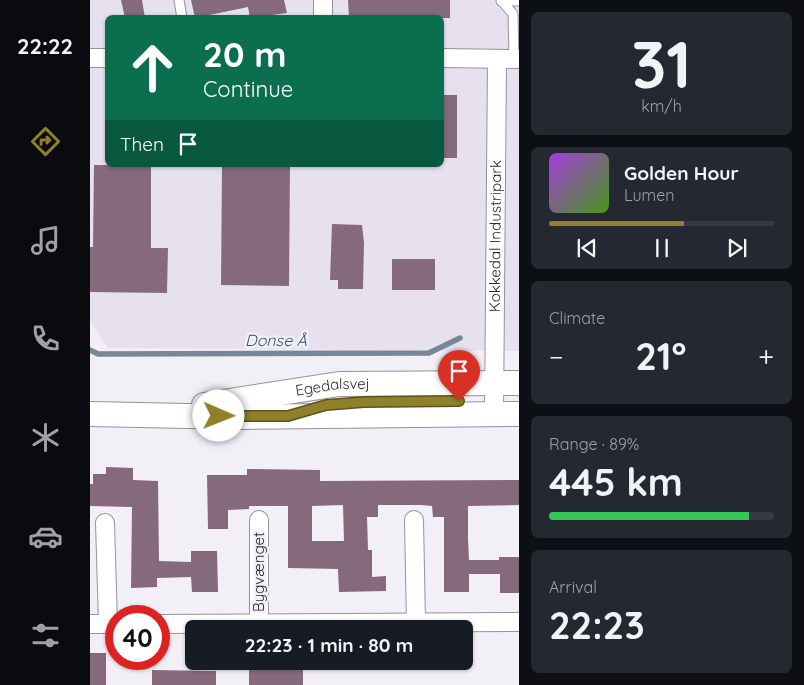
<!DOCTYPE html>
<meta charset="utf-8">
<style>
body{margin:0;font-family:Quicksand,sans-serif;background:#242831;color:#f1f3f6;height:100vh;display:flex;flex-direction:column;font-size:19px;white-space:nowrap}
*{box-sizing:border-box;margin:0}
p{font-size:16px;color:#9ea1a6}
.icon{flex:none;width:28px;height:28px;fill:none;stroke:currentColor;stroke-width:2;stroke-linecap:round;stroke-linejoin:round}
.map{position:relative;flex:1;overflow:hidden}
.side{display:flex;flex-direction:column;gap:12px;padding:12px;background:#0d0f14;width:285px}
.side>*{flex:none}
.banner{position:absolute;left:15px;top:15px;width:339px;height:152px;border-radius:8px;box-shadow:0 1px 4px #0004;background:#0b6e4f;color:#fff;overflow:hidden}
.speed{position:absolute;left:15px;top:605px;display:flex;gap:10px;font-size:25px;font-weight:700;text-align:center}
.speed>*{display:grid;place-content:center;width:65px;height:65px;border-radius:50%;background:#171b24;box-shadow:0 1px 4px #0004;line-height:1}
.speed .limit{border:8px solid #d22;background:#fff;color:#111}
.pin{position:absolute;display:grid;place-items:center;width:42px;height:42px;color:#fff;margin:-51px -21px;border-radius:50% 50% 50% 0;rotate:-45deg;box-shadow:0 0 5px #0007}
.pin .icon{rotate:45deg}
.me{position:absolute;width:55px;margin:-28px;rotate:91deg;stroke-linejoin:round;filter:drop-shadow(0 0 4px #0008)}
.turn{display:flex;align-items:center;gap:18px;height:105px;padding:0 15px;font-size:22px}
.turn .icon{width:65px;height:65px;stroke-width:2.5}
.turn b{display:block;font-size:35px;line-height:42px}
.then{display:flex;align-items:center;height:48px;padding:0 15px;background:#0003;gap:10px;font-size:19px}
.big{font-size:38px;font-weight:700;line-height:1.1}
.side .card{flex:1;display:flex;flex-direction:column;justify-content:center;gap:8px;min-width:0;padding:0 18px;border-radius:8px;background:#242831}
.side .dial{align-items:center;gap:0}
.dial b{font-size:65px;line-height:1}
.song{display:flex;align-items:center;gap:15px}
.cover{width:60px;height:60px;border-radius:8px;background:linear-gradient(135deg,hsl(280 70% 55%),hsl(100 70% 35%))}
.played{height:5px;border-radius:2px;background:linear-gradient(90deg,#8f8129 60%,#363941 60%)}
.keys{display:flex;justify-content:space-around;direction:ltr}
.heat{display:flex;justify-content:space-between;align-items:center;font-size:28px;direction:ltr}
.charge{height:8px;border-radius:4px;background:linear-gradient(90deg,#34c759 89%,#363941 0)}
.trip{position:absolute;left:95px;top:620px;width:288px;height:50px;border-radius:8px;background:#171b24;box-shadow:0 1px 4px #0004;font-weight:700;line-height:50px;text-align:center}
main{display:flex;flex:1;min-height:0}
.tabs{display:flex;flex-direction:column;width:90px;justify-content:space-around;align-items:center;background:#090b0e;color:#9ea1a6}
.tabs .icon{width:35px;height:35px}
.tabs .on{color:#8f8129}
.tabs b{font-size:22px;color:#f1f3f6}
.map>svg:first-child{display:block}
.built{fill:#e7e1ef;fill-rule:evenodd}
.lines{fill:none;stroke-linecap:round;stroke-linejoin:round}
.stream{stroke:#768796;stroke-width:5.5}
.building{fill:#846a7c;fill-rule:evenodd}
.lane-casing{stroke:#959299;stroke-width:11}
.street-casing{stroke:#959299;stroke-width:20}
.secondary-casing{stroke:#959299;stroke-width:26}
.lane{stroke:#fff;stroke-width:9}
.street{stroke:#fff;stroke-width:18}
.secondary{stroke:#fff;stroke-width:24}
.route-casing{stroke:#5d541b;stroke-width:12}
.route{stroke:#8f8129;stroke-width:9}
.labels{text-anchor:middle;stroke-width:5;stroke-linejoin:round;paint-order:stroke}
.street-label{font-size:15px;fill:#2d2b2e;stroke:#f3eff7}
.water-label{font-size:16px;font-style:italic;fill:#2c5575;stroke:#f3eff7}
</style>
<main>
<nav class="tabs">
<b>22:22</b>
<svg class="icon on" aria-label="directions" viewBox="0 0 24 24"><path d="M12 3l9 9-9 9-9-9zM9 14v-3h6M13 9l2 2-2 2"/></svg>
<svg class="icon" aria-label="music" viewBox="0 0 24 24"><path d="M9 18V5l10-2v13"/><circle cx="6" cy="18" r="3"/><circle cx="16" cy="16" r="3"/></svg>
<svg class="icon" aria-label="phone" viewBox="0 0 24 24"><path d="M5 4h4l2 5-3 2q2 4 5 5l2-3 5 2v4C11 20 4 13 5 4z"/></svg>
<svg class="icon" aria-label="climate" viewBox="0 0 24 24"><path d="M12 3v18M4 7l16 10M4 17L20 7"/></svg>
<svg class="icon" aria-label="car" viewBox="0 0 24 24"><path d="M5 17H2v-5l4-1 3-4h7l3 4 3 1v5h-3M9 17h6M6 11h13"/><circle cx="7" cy="17" r="2"/><circle cx="17" cy="17" r="2"/></svg>
<svg class="icon" aria-label="filters" viewBox="0 0 24 24"><path d="M4 7h16M4 17h16"/><circle cx="9" cy="7" r="2"/><circle cx="15" cy="17" r="2"/></svg>
</nav>
<div class="map">
<svg width="429" height="685" viewBox="0 0 429 685">
<rect width="100%" height="100%" fill="#f3eff7"/>
<!-- built -->
<path class="built" d="M0,0h429v351l-411,-3 -18,-27zM18,18h333v147h-333z"/>
<g class="lines">
<!-- stream -->
<path class="stream" d="M0,350l8,4 331,-1 31,-15"/>
</g>
<!-- building -->
<path class="building" d="M31,0h21l3,18h-20z
M101,0h93l3,13 -37,5 -2,-11 -53,11z
M258,0h102v18h-101z
M351,95h16v63h-16z
M4,165h57v83h17l-1,45 -77,-1v-45h3z
M132,165h68l-1,121 -68,-1z
M242,224l30,1 2,18 -1,46h-25v-9h-8z
M302,259h43v31h-43z
M16,467l27,1v12l25,1 1,80 32,1v-11h26l1,41h-26l-1,-15 -34,1v9l-26,1 1,-81 -42,-1v-22h3v-10h13z
M157,469l73,1v11l199,-1v25l-51,1v33l1,21h30v-3h20v36h-19v-19h-31v18h-25v-75h-11l-1,-11 -11,-1h-43v12h-11l1,33h4v27l14,-1v15l-47,1 -1,-23 -50,-1v-62h-39v3l-21,1v19h-20l-1,-54h40zM253,505l1,36h-32v-35z
M0,653h16v32h-16z
M62,670l64,1v14h-64z
M159,670h54v15h-54z"/>
<g class="lines">
<defs>
<path id="lane" d="M89,0l3,18
M411,0l12,14 1,45
M411,1h18"/>
<g id="street">
<path d="M233,0v18"/>
<path d="M0,58h18"/>
<path d="M351,58l78,1"/>
<path id="s1" d="M404,414l3,-355"/>
<path d="M169,520v103"/>
<path d="M324,520l2,103"/>
<path d="M15,523l3,101"/>
<path d="M0,624h26"/>
<path d="M69,624l360,-2"/>
</g>
<g id="secondary">
<path id="s2" d="M114,405l135,-21 180,-1"/>
<path d="M0,414l147,3 282,-3"/>
</g>
</defs>
<!-- lane casing -->
<use href="#lane" class="lane-casing"/>
<!-- street casing -->
<use href="#street" class="street-casing"/>
<!-- secondary casing -->
<use href="#secondary" class="secondary-casing"/>
<!-- lane -->
<use href="#lane" class="lane"/>
<!-- street -->
<use href="#street" class="street"/>
<!-- secondary -->
<use href="#secondary" class="secondary"/>
</g>
<g class="lines">
<defs>
<path id="route" d="M129,416h69l38,-11 38,-3 95,-1"/>
</defs>
<!-- route casing -->
<use href="#route" class="route-casing"/>
<!-- route -->
<use href="#route" class="route"/>
</g>
<g class="labels">
<!-- street labels -->
<g class="street-label">
<text dy="5" stroke="none"><textPath href="#s1" startOffset="178">Kokkedal Industripark</textPath></text>
<text dy="5" stroke="none"><textPath href="#s2" startOffset="130">Egedalsvej</textPath></text>
<text transform="translate(169 572) rotate(-90)" y="5">Bygvænget</text>
</g>
<!-- water labels -->
<g class="water-label">
<text x="186" y="346">Donse Å</text>
</g>
</g>
</svg>
<div class="speed"><div class="limit">40</div></div>
<div class="pin" style="left:369px;top:401px;background:#d93025"><svg class="icon" aria-label="arrive" viewBox="0 0 24 24"><path d="M6 21V4h12l-3 4 3 4H6"/></svg></div>
<svg class="me" style="left:129px;top:416px" viewBox="-20 -20 40 40"><circle r="19" fill="#fff"/><path d="M0-13L10 11 0 6-10 11z" fill="#8f8129"/></svg>
<div class="trip">22:23 · 1 min · 80 m</div>
<div class="banner">
<div class="turn"><svg class="icon" aria-label="ahead" viewBox="0 0 24 24"><path d="M12 20V5M6 11l6-6 6 6"/></svg><div><b>20 m</b>Continue</div></div>
<div class="then">Then<svg class="icon" aria-label="arrive" viewBox="0 0 24 24"><path d="M6 21V4h12l-3 4 3 4H6"/></svg></div>
</div>
</div>
<section class="side">
<div class="card dial"><b>31</b><p>km/h</p></div>
<div class="card">
<div class="song"><i class="cover"></i><div><b>Golden Hour</b><p>Lumen</p></div></div>
<div class="played"></div>
<div class="keys"><svg class="icon" aria-label="previous" viewBox="0 0 24 24"><path d="M18 5L8 12l10 7zM5 5v14"/></svg><svg class="icon" aria-label="pause" viewBox="0 0 24 24"><path d="M8 5v14M16 5v14"/></svg><svg class="icon" aria-label="next" viewBox="0 0 24 24"><path d="M6 5l10 7-10 7zM19 5v14"/></svg></div>
</div>
<div class="card"><p>Climate</p>
<div class="heat"><a>−</a><b class="big">21°</b><a>+</a></div>
</div>
<div class="card"><p>Range · 89%</p><b class="big">445 km</b><div class="charge"></div></div>
<div class="card"><p>Arrival</p><b class="big">22:23</b></div>
</section>
</main>
